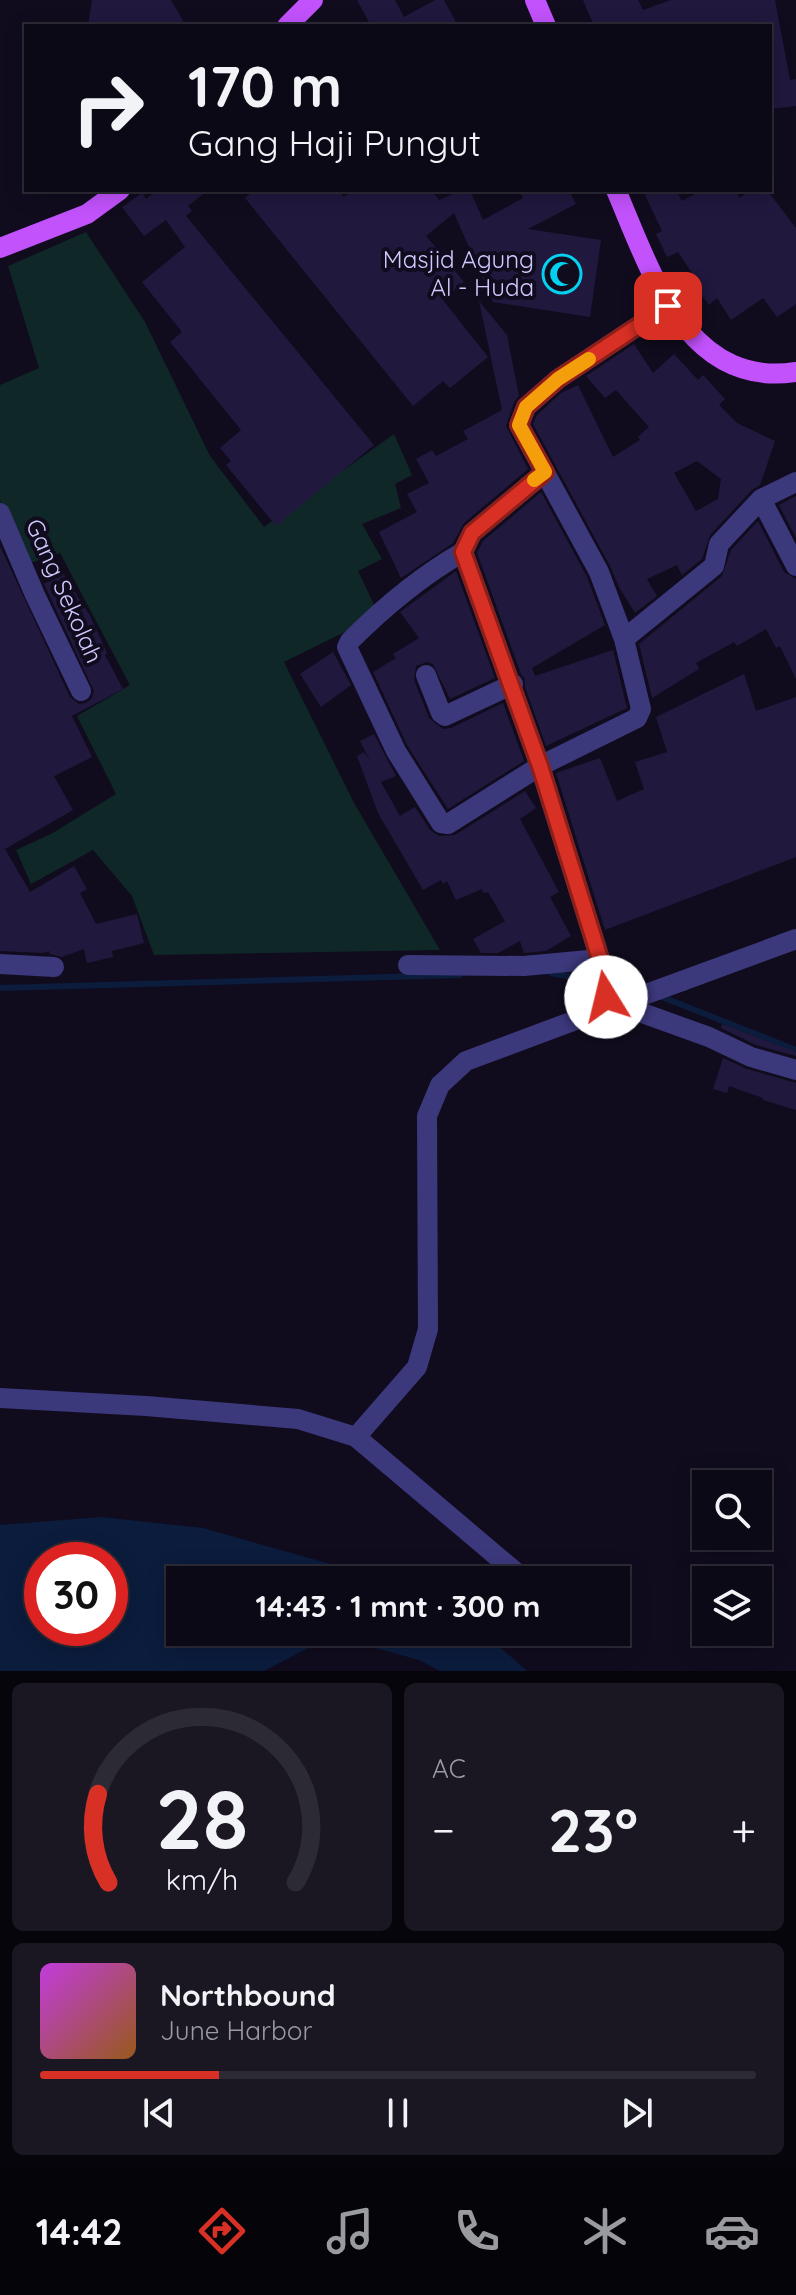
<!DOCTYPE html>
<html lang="id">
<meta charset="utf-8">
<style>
body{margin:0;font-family:Quicksand,sans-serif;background:#1a1723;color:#f1f3f6;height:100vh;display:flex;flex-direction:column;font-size:30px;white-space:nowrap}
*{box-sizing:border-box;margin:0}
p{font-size:26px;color:#9a9aa1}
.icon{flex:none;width:44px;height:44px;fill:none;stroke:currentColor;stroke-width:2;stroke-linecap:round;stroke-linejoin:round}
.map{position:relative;height:1671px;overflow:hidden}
.drawer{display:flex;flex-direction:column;gap:12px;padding:12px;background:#07050c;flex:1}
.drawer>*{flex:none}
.top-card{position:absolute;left:24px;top:24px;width:748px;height:168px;border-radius:0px;box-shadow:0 4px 20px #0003,0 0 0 2px #2c2a35;background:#0c0916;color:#f1f3f6;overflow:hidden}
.fabs{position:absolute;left:692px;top:1470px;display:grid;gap:16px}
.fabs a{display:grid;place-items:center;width:80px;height:80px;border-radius:0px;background:#0c0916;box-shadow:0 4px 20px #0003,0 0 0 2px #2c2a35;font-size:40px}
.speed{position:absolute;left:24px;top:1542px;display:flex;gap:16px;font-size:40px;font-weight:700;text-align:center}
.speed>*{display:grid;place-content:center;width:104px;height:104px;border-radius:50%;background:#0c0916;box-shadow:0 4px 20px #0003,0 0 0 2px #2c2a35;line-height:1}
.speed .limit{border:12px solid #d22;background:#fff;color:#111}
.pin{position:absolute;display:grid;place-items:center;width:68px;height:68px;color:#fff;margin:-34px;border-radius:16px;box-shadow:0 4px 12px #0006}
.me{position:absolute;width:88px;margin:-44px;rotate:351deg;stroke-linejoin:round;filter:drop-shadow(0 0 6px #0008)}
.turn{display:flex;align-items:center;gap:28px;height:168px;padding:0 32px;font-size:36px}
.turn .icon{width:104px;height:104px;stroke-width:2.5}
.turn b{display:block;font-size:56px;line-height:68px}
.big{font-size:60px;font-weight:700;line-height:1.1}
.drawer .card{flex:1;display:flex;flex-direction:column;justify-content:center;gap:12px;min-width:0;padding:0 28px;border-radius:12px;background:#1a1723}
.drawer .dial{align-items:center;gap:0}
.dial svg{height:208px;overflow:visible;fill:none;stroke:#2c2a35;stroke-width:7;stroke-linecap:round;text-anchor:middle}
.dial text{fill:#f1f3f6;stroke:none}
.song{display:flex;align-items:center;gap:24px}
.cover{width:96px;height:96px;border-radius:12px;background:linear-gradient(135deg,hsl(290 70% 55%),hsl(30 70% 35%))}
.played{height:8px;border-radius:4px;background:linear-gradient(90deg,#d93025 25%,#2c2a35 25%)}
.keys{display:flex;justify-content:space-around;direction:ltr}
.heat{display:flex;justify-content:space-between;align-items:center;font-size:44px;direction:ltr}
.drawer .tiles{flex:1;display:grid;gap:12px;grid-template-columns:1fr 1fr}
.card:last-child{grid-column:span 2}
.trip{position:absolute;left:166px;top:1566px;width:464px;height:80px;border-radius:0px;background:#0c0916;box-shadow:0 4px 20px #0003,0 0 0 2px #2c2a35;font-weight:700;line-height:80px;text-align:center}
.tabs{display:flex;height:128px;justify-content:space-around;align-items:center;background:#050409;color:#9a9aa1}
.tabs .icon{width:56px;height:56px}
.tabs .current{color:#d93025}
.tabs b{font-size:36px;color:#f1f3f6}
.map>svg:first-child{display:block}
.green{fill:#0f2727}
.water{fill:#0b1c3d;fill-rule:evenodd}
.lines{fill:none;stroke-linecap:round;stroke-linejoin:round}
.stream{stroke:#0b1c3d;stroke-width:6}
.building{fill:#21183e;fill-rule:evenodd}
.minor{stroke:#3c387c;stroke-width:20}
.major{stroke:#c252fc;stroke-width:20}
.minor-bridge{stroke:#3c387c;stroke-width:20}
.route-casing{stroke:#8d1f18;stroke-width:20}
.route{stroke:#d93025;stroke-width:14}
.slow{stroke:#f59e0b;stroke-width:14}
.labels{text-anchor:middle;stroke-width:8;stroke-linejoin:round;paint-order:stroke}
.poi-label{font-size:24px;fill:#d1c9fe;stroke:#100c1e;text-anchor:end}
.street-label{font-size:24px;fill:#d1c9fe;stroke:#100c1e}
</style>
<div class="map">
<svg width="796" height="1671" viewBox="0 0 796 1671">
<rect width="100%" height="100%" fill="#100c1e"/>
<!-- green -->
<path class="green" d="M86,232l59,90 65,134 54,71 130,-93 18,41 -17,9 6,24 -39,16 20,35 -24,12 21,44 -95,47 70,141 86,147 -286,5 -22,-59 -39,-46 -62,34 -15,-34 35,-16 65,-40 -39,-78 53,-31 -70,-132 -35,12 -25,-65v-115l39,-17 -31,-102z"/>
<!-- water -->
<path class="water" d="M101,1517l102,11 184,52h-207v52h299l12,7 36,32h-87l-21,-11 -62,-17h-39l-54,28h-264v-146zM42,1560h68v68h-68z"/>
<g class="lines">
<!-- stream -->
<path class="stream" d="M551,973l92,17
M0,988l460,-13
M657,995l139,55"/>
</g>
<!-- building -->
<path class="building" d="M92,0h79l15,26h-98z
M357,0h38l9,17 31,-17h9l14,26h-87z
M583,0h55l5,10 28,-10h104l15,80 6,-1v27l-26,3v-83h-176z
M158,190h50l-20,16 4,5 -6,5 188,229 -98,81 -50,-61 5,-4 -11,-13 21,-18 -71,-88 12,-10 -40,-50 43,-35 -19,-27 -22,16 -22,-29 20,-14 4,6z
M255,190h83l6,7 8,-7h79l8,10 23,-10h8l13,30 40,-22 -4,-8h50l7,14 -48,25 73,11 -11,77 -97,-15 -39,-89 -28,23 38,46 -21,18 45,57 -38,31 -7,-7 -30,25 -168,-208z
M656,190h20l6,11 20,-11h33l5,8 10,-8h17l29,38v76l-19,13 -14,-19 -32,22 -14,-22 -8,7 -11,-14 4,-3 -24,-36 -11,5 -11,-23 6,-3 -17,-36z
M479,301l28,34 12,61 -5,6 -8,24 22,43 -64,54 -11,20 -52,35 -22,-46 38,-20 -10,-18 22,-11 -13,-24 16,-9 4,6 32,-17 -5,-8 39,-21z
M634,344l19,29 21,-19 24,26 5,-5 22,24 -6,6 18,18 38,18 -15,44 -8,5 -42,45 -8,24 -20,16 -5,-10 -30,14 10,17 -22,17 -16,-26 -9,-21 -77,-142 4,-9 24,-22 17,-8 35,72 27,-17 -2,-3 11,-10 -33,-37 -11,8 -19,-22zM697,461l24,18 -3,20 -22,12 -22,-38z
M541,492l46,85 18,48 -73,43 3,8 78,-26 14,58 -81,38 -21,-59v-8l-4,-5 -44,-121 6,-12z
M796,496v42l-17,-33z
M758,521l26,51 12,7v100l-16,-33 -4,2 -10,-19 -29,17 -3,-4 -38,21 3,6 -47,29 -13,-54 83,-68 9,-26z
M0,546l70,151 9,7 7,-1 6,-5 2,-7 -50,-107 19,-11 27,43 17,37 -2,2 18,34 -51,27 20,41 -38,19 19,34 -68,39 25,43 44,-26 13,23 -7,4 16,31 41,-10 7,29 -32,8 1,6 -26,6 -3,-14 -22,8 -12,-3 -1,-3 -6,2 -43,-2z
M456,571l39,107 -45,21 -17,-35 -6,-2 -11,4 -2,14 15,38 14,11 8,-1 52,-25 21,58 -76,48 -41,-64 -34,-73 23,-14 -3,-4 26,-16 -19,-26z
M333,652l18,33 -30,22 -21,-33z
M744,674l12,37 40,-14v160l-191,73 -49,-157 44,-15 17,43 27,-12 -9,-27 32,-10 -11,-35z
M374,734l22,42 -15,6 19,34 15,-9 15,23 9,6 16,-1 70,-44 11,17 -16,11 39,73 -9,5 21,39 -25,15 -22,2 -4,-12 -22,12h-17l-8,-14 32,-18 -17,-29 -5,1 -1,-4 -26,11 -9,-19 -4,3 -2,-4 -18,10 -45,-77 -21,-57 7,-4 6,9 -10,-20z
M722,1024l74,28v4l-40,-11 -35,-17z
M723,1058l24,11 49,14v27l-33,-10v-2l-34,-12 -2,7 -14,-4z"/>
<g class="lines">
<!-- minor -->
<path class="minor" d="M668,306l-110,73 -32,28 -7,18 80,147 25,67 17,70 -4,9 -97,48 60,193 6,38 3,4 100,36 42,20 45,13
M761,499l35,67
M0,513l35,82 46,96
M463,552c-42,24 -78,54 -113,89l-3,6 49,104 45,72 7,1 92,-58 -77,-214 9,-19 73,-61
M624,639l90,-73 5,-22 42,-45 35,-17
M426,675l15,38 4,3 68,-32
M0,964l54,3
M408,965l116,1 76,-7
M682,981l114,-42
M0,1398l146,8 152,13 58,18 169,143
M356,1437l61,-70 11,-38 -1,-213 13,-31 26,-24 134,-50"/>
<!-- major -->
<path class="major" d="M535,0l11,26
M287,26l26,-26
M616,190c34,79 70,199 180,182
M0,248l87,-34 33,-24"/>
<!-- minor-bridge -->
<path class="minor-bridge" d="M600,1011l82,-30"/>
</g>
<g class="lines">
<defs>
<path id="route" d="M606,997l-6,-38 -60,-193 -77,-214 9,-19 73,-61 -26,-47 7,-18 32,-28 110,-73"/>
</defs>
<!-- route casing -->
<use href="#route" class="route-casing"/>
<!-- route -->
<use href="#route" class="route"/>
<!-- slow -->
<path class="slow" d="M534,480l11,-8 -26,-47 7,-18 32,-28 31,-20"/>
</g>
<!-- icons -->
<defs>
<symbol id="mosque-ring" viewBox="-11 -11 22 22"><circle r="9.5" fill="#100c1e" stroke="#04d1f0" stroke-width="1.5"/><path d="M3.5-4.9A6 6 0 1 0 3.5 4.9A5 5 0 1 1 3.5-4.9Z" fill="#04d1f0"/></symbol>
</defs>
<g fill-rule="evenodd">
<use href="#mosque-ring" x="540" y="252" width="44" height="44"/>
</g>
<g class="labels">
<!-- poi labels -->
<g class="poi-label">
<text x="534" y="268">Masjid Agung<tspan x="534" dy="28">Al - Huda</tspan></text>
</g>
<!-- street labels -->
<g class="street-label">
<text transform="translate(64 591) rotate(66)" y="8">Gang Sekolah</text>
</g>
</g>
</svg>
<div class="fabs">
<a><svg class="icon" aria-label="search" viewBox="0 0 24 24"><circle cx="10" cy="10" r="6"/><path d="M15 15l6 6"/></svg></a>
<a><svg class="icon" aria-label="layers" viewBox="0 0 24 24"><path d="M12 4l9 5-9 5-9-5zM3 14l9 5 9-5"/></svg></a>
</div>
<div class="speed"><div class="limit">30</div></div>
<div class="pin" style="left:668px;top:306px;background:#d93025"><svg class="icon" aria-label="arrive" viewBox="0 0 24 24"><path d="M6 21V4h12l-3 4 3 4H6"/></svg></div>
<svg class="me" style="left:606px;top:997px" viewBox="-20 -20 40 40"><circle r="19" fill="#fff"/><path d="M0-13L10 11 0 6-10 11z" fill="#d93025"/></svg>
<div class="trip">14:43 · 1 mnt · 300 m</div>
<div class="top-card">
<div class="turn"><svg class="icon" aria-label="right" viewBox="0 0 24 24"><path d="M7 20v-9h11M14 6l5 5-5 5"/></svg><div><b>170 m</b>Gang Haji Pungut</div></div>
</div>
</div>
<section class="drawer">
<div class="tiles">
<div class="card dial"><svg viewBox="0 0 100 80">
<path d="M14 69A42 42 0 1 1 86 69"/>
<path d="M14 69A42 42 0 0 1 10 35" stroke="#d93025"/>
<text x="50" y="56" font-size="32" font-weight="700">28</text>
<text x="50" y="72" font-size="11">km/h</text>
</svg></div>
<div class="card"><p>AC</p>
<div class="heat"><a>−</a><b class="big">23°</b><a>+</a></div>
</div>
<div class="card">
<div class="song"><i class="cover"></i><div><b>Northbound</b><p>June Harbor</p></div></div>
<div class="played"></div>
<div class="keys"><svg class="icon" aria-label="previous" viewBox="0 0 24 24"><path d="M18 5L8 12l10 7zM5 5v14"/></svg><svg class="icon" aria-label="pause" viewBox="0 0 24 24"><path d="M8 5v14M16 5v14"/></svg><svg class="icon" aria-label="next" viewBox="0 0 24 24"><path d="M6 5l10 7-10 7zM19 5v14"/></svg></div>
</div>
</div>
</section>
<nav class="tabs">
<b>14:42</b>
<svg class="icon current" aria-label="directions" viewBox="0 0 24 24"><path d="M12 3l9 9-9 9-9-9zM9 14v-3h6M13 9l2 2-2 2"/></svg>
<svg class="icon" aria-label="music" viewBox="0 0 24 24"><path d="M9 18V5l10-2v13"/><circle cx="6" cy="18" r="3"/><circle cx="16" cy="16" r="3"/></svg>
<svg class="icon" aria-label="phone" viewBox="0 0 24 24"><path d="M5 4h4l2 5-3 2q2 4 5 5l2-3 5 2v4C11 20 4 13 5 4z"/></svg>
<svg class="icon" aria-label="climate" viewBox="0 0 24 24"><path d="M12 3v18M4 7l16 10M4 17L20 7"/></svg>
<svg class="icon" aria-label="car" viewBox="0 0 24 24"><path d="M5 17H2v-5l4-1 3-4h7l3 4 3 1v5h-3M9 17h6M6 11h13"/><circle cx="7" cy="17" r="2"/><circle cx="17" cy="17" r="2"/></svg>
</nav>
